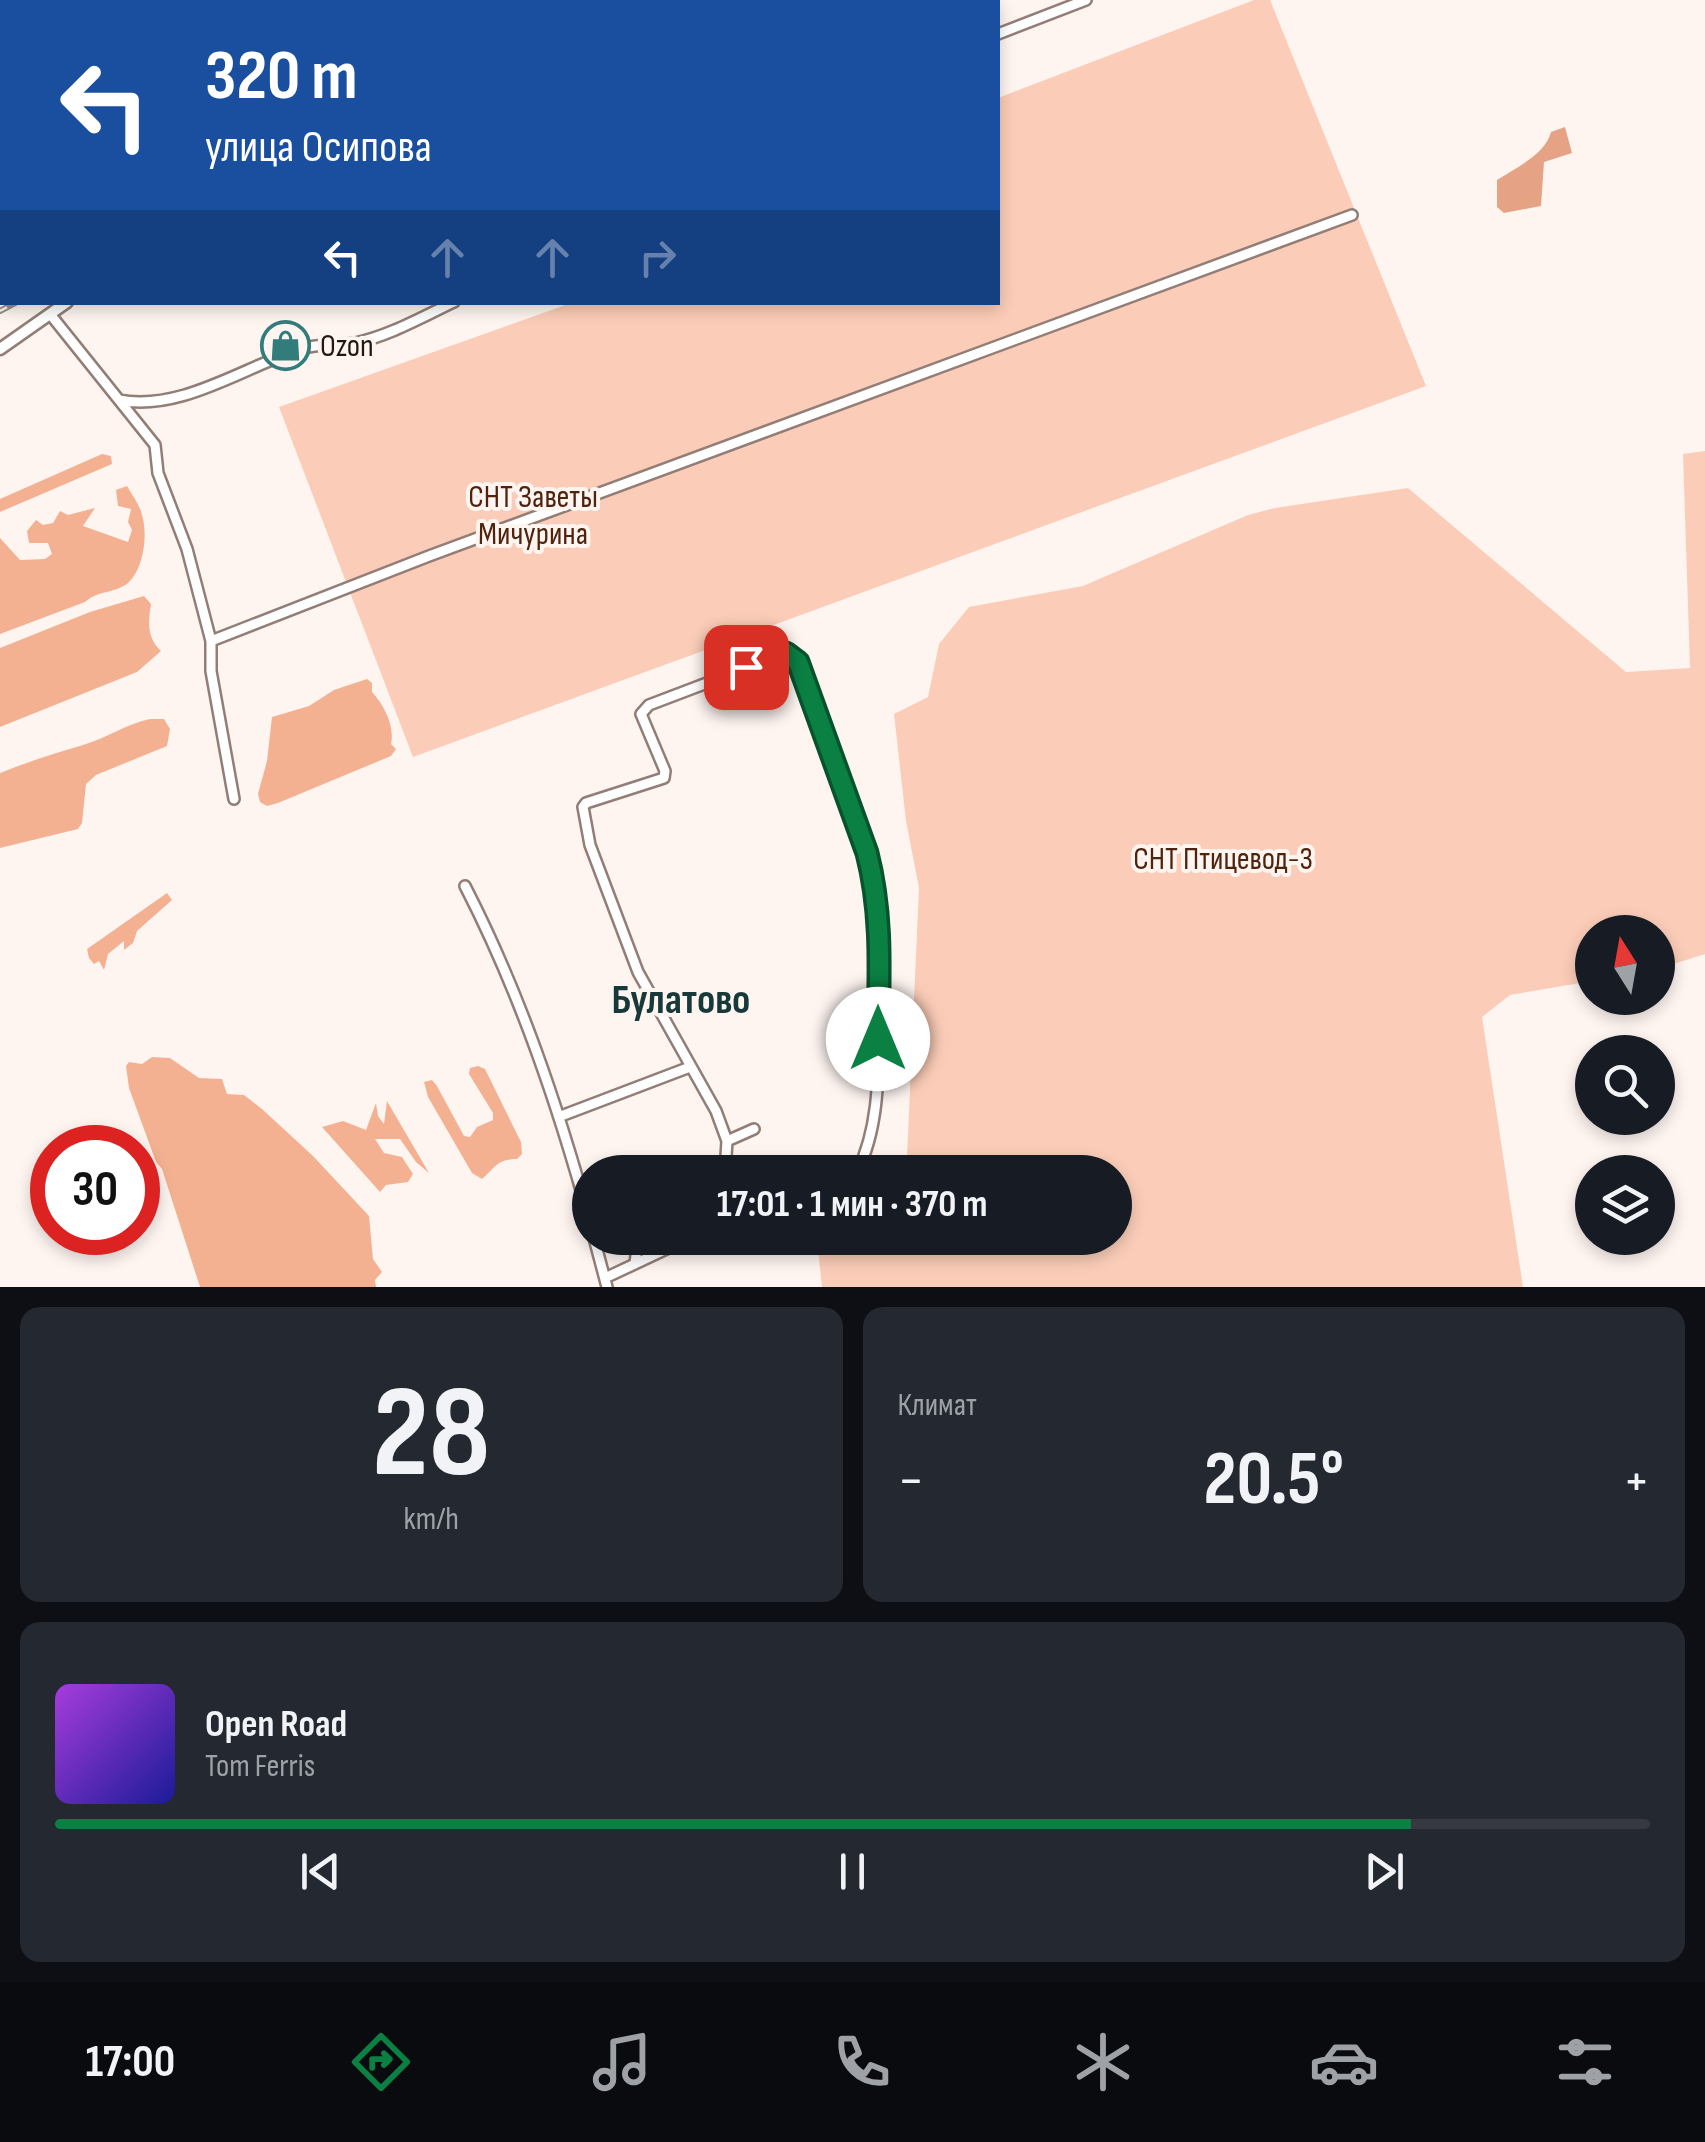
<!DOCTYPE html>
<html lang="ru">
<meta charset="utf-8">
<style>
body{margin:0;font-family:"Sofia Sans Condensed",sans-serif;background:#242831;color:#f1f3f6;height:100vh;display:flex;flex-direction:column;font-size:38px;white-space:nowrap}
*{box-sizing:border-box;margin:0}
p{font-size:32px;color:#9ea1a6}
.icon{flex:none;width:55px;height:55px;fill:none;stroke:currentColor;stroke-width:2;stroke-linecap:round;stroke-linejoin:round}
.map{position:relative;height:1287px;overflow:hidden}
.drawer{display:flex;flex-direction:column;gap:20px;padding:20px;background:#0d0f14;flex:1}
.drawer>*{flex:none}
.hud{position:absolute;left:0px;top:0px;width:1000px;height:305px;box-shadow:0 5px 15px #0003;background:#1a4fa0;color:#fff;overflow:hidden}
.needle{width:65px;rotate:349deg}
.controls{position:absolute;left:1575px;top:915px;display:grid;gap:20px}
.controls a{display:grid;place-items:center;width:100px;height:100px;border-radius:50%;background:#171b24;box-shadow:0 5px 15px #0003;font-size:50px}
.speed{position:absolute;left:30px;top:1125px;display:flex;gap:20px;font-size:50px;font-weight:700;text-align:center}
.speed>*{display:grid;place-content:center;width:130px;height:130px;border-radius:50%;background:#171b24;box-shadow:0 5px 15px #0003;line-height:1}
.speed .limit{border:15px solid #d22;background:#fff;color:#111}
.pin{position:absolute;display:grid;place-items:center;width:85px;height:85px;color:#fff;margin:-42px;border-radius:20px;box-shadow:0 5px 15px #0006}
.me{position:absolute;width:110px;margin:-55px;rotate:0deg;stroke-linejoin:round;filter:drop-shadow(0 0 8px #0008)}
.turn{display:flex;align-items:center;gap:35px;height:210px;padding:0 40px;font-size:45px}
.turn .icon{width:130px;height:130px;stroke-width:2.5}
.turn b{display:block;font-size:70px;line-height:85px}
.lanes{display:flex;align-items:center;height:95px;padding:0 40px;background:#0003;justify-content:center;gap:50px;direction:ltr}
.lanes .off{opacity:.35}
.big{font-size:75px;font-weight:700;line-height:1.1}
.drawer .card{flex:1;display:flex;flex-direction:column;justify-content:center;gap:15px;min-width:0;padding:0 35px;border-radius:20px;background:#242831}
.drawer .dial{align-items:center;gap:0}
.dial b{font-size:130px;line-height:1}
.song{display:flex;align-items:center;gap:30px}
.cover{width:120px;height:120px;border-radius:15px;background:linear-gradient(135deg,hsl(280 70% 55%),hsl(240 70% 35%))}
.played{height:10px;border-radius:5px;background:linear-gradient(90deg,#0b8043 85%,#363941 85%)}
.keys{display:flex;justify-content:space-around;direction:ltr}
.heat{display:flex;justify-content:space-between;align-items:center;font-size:55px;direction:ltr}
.drawer .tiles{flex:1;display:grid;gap:20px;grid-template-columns:1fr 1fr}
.card:last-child{grid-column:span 2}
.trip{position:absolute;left:572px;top:1155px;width:560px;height:100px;border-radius:50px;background:#171b24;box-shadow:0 5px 15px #0003;font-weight:700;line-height:100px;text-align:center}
.dock{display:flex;height:160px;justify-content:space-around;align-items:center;background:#090b0e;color:#9ea1a6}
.dock .icon{width:70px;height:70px}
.dock .current{color:#0b8043}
.dock b{font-size:45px;color:#f1f3f6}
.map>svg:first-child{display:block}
.green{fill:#fbcdb8}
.forest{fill:#e5a284}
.water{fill:#f4b192}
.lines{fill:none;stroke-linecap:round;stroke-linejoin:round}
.minor-casing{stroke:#927e76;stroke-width:14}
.tertiary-casing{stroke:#927e76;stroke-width:15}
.minor{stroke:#fff;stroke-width:9}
.tertiary{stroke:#fff;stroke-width:10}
.rail-casing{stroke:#968e8a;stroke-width:6}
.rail{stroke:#fef5f1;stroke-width:2.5;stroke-dasharray:8;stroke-linecap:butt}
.route-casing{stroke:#07532c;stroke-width:25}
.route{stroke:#0b8043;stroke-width:18}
.labels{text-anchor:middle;stroke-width:8;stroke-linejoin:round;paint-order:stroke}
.poi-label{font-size:32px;fill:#1f1814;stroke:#fef5f1;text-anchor:start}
.park-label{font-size:32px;fill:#4f240f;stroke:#fef5f1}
.district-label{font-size:42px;font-weight:bold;fill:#173939;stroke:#fef5f1}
</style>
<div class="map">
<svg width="1705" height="1287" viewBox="0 0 1705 1287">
<rect width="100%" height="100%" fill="#fef5f1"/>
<!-- green -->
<path class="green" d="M1254,0h16l156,386 -1013,371 -134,-350 292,-104 427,-1v-204z
M1705,451v503l-47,15v-37h-66v49l-82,14 -28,22 41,270h-701l-4,-38 19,-11h278v-66h-215l7,-15 12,-269 -13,-67 -12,-107 34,-17 11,-53 30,-37 114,-21 165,-71 27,-7 133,-20 218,184 64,-4 -7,-214z"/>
<!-- forest -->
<path class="forest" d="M1565,127l7,26 -28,9 -3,44 -37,7 -7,-6v-27c18,-12 48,-25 54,-48z"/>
<!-- water -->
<path class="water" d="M102,454l9,2 1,8 -112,48v-13z
M127,486c5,9 13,19 15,29 6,19 2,54 -14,68 -14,11 -30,7 -43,19l-85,32v-96l20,22 25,-1 7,-5 -4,-11h-19l-2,-12 9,-11 7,5 10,-2 7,-12 8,4 27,-7 -12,18 45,16 4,-12 -4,-8 3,-13 -13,-3 -2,-16z
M144,596l7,8c-3,19 -4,34 10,47l-24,21 -137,55v-79l90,-36z
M367,679l5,4v9c12,13 23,34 19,52l5,5 -5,7 -113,47 -11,3 -7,-4 -2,-8 9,-33 5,-44 37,-11 25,-16z
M150,719h14l6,10 -3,17 -71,29 -10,9 -4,39 -4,6 -78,19v-75c28,-11 55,-20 83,-28 24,-7 43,-21 67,-26z
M167,893l5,7 -35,31 -4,12 -9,7v-9l-16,13 -4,16 -5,-9 -5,3 -5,-6 -2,-9z
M152,1057l18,1 29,20 23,1 5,15 17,1 18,14 51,47 56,60 4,43 9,13 -7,8 1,7h-176l-38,-118 -6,-7 -27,-74 -3,-22 3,-4 13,2z
M478,1066l7,3 36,73 1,12 -5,5c-21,0 -22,9 -35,20l-10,-6 -44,-76 -4,-15 8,-2 5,6 27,50 6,1 7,-10 16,-7v-7l-24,-39 1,-6z
M387,1101l42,72 -13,-11 -16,-23h-25l9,14 18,4 11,17 -5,8 -22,3 -6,7 -58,-65 21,-6 23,9 10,-27 2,13 6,8z"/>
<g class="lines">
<defs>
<path id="minor" d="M775,0l1,2
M816,0l4,2
M889,0l1,2
M653,2l7,-2
M998,34l88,-34
M50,314l105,131 3,28 29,76 24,92v30l23,128
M119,400c62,12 124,-33 182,-51 17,-6 36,-3 54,-6 34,-7 67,-26 99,-41
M211,641l218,-85 923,-341
M465,886c55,107 93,220 125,336
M561,1116l129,-49
M727,1141l27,-12
M725,1172l2,-31 -11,-30 -78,-139 -48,-127 -7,-38 3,-4 78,-25 1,-7 -24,-57 8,-9 137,-52 12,8 69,192c14,54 12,105 12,161 -1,53 2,110 -22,158
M594,1238l13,49
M630,1238l7,10 -2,15
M605,1278l85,-40"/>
<path id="tertiary" d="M0,349l67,-47"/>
</defs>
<!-- minor casing -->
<use href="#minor" class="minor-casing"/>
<!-- tertiary casing -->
<use href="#tertiary" class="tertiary-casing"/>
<!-- minor -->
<use href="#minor" class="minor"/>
<!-- tertiary -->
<use href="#tertiary" class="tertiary"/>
<defs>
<path id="rail" d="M60,2l6,-2
M458,2l4,-2
M0,33l2,-1
M0,311l17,-9"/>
</defs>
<!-- rail casing -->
<use href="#rail" class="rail-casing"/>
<!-- rail -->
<use href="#rail" class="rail"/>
</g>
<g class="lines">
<defs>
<path id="route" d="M746,667l40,-14 12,9 69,191c16,62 12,123 11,186"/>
</defs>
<!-- route casing -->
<use href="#route" class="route-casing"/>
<!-- route -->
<use href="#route" class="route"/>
</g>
<!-- icons -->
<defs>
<symbol id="shop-ring" viewBox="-11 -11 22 22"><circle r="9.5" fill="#fef5f1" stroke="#337c7c" stroke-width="1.5"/><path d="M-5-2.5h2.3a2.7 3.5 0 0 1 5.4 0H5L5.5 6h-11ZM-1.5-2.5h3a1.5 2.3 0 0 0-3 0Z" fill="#337c7c"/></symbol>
</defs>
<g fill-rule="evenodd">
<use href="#shop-ring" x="258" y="318" width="55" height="55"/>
</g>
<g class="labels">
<!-- poi labels -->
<g class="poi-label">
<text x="320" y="356">Ozon</text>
</g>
<!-- park labels -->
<g class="park-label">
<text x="533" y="507">СНТ Заветы<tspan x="533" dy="37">Мичурина</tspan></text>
<text x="1223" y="869">СНТ Птицевод-3</text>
</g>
<!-- district labels -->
<g class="district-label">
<text x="681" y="1013">Булатово</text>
</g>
</g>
</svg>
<div class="controls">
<a><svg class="needle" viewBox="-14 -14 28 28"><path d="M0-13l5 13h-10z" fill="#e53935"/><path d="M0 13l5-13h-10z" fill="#9ea1a6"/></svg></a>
<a><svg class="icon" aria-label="search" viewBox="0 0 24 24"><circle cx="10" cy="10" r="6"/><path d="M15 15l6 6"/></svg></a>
<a><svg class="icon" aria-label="layers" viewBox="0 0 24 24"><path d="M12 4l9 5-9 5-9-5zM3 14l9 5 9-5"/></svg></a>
</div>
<div class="speed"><div class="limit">30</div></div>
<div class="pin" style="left:746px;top:667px;background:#d93025"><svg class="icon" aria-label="arrive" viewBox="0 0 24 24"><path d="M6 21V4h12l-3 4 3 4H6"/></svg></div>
<svg class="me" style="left:878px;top:1039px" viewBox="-20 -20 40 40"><circle r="19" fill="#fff"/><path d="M0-13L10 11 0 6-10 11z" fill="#0b8043"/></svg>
<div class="trip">17:01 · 1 мин · 370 m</div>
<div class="hud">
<div class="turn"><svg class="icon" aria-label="left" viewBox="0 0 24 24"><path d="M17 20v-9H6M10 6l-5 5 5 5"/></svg><div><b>320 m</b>улица Осипова</div></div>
<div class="lanes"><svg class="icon" aria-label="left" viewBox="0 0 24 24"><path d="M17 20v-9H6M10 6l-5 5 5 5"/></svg><svg class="icon off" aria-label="ahead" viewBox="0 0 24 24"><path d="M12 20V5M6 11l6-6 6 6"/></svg><svg class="icon off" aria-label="ahead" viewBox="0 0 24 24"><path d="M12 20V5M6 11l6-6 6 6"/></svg><svg class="icon off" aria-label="right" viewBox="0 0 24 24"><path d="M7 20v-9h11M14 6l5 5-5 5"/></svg></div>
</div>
</div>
<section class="drawer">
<div class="tiles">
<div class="card dial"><b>28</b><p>km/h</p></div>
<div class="card"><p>Климат</p>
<div class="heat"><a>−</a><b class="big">20.5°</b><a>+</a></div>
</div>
<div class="card">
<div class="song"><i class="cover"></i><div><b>Open Road</b><p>Tom Ferris</p></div></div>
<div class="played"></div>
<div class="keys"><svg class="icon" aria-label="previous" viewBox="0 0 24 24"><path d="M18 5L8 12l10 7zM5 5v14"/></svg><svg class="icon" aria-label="pause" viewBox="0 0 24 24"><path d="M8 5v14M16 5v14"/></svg><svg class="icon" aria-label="next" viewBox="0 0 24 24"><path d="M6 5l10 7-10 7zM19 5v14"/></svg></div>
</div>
</div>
</section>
<nav class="dock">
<b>17:00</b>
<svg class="icon current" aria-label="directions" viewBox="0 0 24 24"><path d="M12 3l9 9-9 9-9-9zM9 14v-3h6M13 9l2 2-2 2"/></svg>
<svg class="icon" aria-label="music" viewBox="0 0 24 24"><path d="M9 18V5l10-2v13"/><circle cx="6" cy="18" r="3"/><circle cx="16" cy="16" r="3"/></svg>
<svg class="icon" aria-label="phone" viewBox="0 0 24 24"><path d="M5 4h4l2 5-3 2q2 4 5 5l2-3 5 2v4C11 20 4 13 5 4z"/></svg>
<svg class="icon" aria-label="climate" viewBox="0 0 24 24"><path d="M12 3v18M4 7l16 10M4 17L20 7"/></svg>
<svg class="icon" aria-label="car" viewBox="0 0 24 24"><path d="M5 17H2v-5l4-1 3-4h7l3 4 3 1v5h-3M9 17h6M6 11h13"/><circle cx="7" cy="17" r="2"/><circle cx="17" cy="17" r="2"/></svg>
<svg class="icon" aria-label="filters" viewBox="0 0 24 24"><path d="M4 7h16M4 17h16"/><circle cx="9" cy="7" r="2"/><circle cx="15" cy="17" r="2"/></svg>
</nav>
